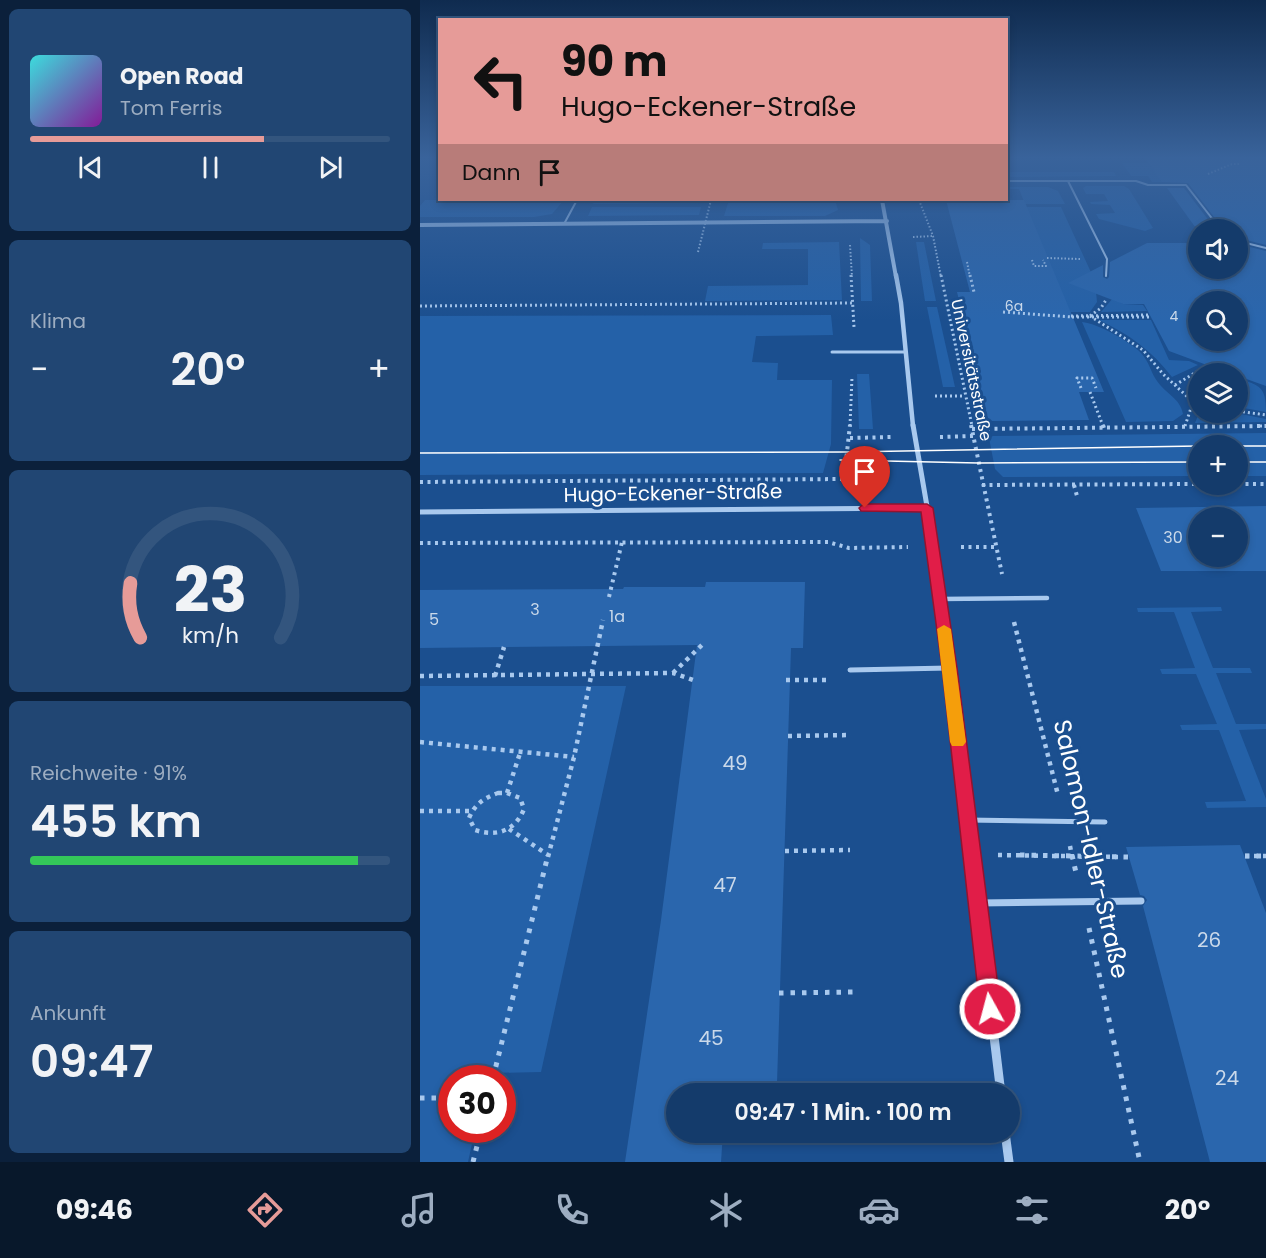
<!DOCTYPE html>
<html lang="de">
<meta charset="utf-8">
<style>
body{margin:0;font-family:Poppins,sans-serif;background:#214673;color:#f1f3f6;height:100vh;display:flex;flex-direction:column;font-size:22px;white-space:nowrap}
*{box-sizing:border-box;margin:0}
p{font-size:20px;color:#9dadc1}
.icon{flex:none;width:33px;height:33px;fill:none;stroke:currentColor;stroke-width:2;stroke-linecap:round;stroke-linejoin:round}
.map{position:relative;flex:1;overflow:hidden}
.panel{display:flex;flex-direction:column;gap:9px;padding:9px;background:#0b203b;width:420px}
.panel>*{flex:none}
.top-card{position:absolute;left:18px;top:18px;width:570px;height:183px;border-radius:0px;box-shadow:0 3px 9px #0003,0 0 0 2px #33557e;background:#e69b98;color:#111;overflow:hidden}
.fabs{position:absolute;left:768px;top:219px;display:grid;gap:12px}
.fabs a{display:grid;place-items:center;width:60px;height:60px;border-radius:50%;background:#143b6b;box-shadow:0 3px 9px #0003,0 0 0 2px #33557e;font-size:30px}
.speed{position:absolute;left:18px;top:1065px;display:flex;gap:12px;font-size:30px;font-weight:700;text-align:center}
.speed>*{display:grid;place-content:center;width:78px;height:78px;border-radius:50%;background:#143b6b;box-shadow:0 3px 9px #0003,0 0 0 2px #33557e;line-height:1}
.speed .limit{border:9px solid #d22;background:#fff;color:#111}
.pin{position:absolute;display:grid;place-items:center;width:51px;height:51px;color:#fff;margin:-62px -26px;border-radius:50% 50% 50% 0;rotate:-45deg;box-shadow:0 0 6px #0007}
.pin .icon{rotate:45deg}
.me{position:absolute;width:66px;margin:-33px;rotate:353deg;stroke-linejoin:round;filter:drop-shadow(0 0 4px #0008)}
.turn{display:flex;align-items:center;gap:21px;height:126px;padding:0 24px;font-size:27px}
.turn .icon{width:78px;height:78px;stroke-width:2.5}
.turn b{display:block;font-size:42px;line-height:51px}
.then{display:flex;align-items:center;height:57px;padding:0 24px;background:#0003;gap:12px;font-size:22px}
.big{font-size:45px;font-weight:600;line-height:1.1}
.panel .tile{flex:1;display:flex;flex-direction:column;justify-content:center;gap:9px;min-width:0;padding:0 21px;border-radius:9px;background:#214673}
.panel .dial{align-items:center;gap:0}
.dial svg{height:156px;overflow:visible;fill:none;stroke:#33557e;stroke-width:7;stroke-linecap:round;text-anchor:middle}
.dial text{fill:#f1f3f6;stroke:none}
.song{display:flex;align-items:center;gap:18px}
.cover{width:72px;height:72px;border-radius:9px;background:linear-gradient(135deg,hsl(180 70% 55%),hsl(290 70% 35%))}
.played{height:6px;border-radius:3px;background:linear-gradient(90deg,#e69b98 65%,#33557e 65%)}
.keys{display:flex;justify-content:space-around;direction:ltr}
.heat{display:flex;justify-content:space-between;align-items:center;font-size:33px;direction:ltr}
.charge{height:9px;border-radius:4px;background:linear-gradient(90deg,#34c759 91%,#33557e 0)}
.trip{position:absolute;left:246px;top:1083px;width:354px;height:60px;border-radius:30px;background:#143b6b;box-shadow:0 3px 9px #0003,0 0 0 2px #33557e;font-weight:600;line-height:60px;text-align:center}
.menu{display:flex;height:96px;justify-content:space-around;align-items:center;background:#08182b;color:#9dadc1}
.menu .icon{width:42px;height:42px}
.menu .active{color:#e69b98}
.menu b{font-size:27px;color:#f1f3f6}
main{display:flex;flex:1;min-height:0}
.map>svg:first-child{display:block}
.green{fill:#2461a8}
.building{fill:#2a66ad;fill-rule:evenodd}
.lines{fill:none;stroke-linecap:round;stroke-linejoin:round}
.path-far4{stroke:#a9c9ee;stroke-width:2;stroke-dasharray:1.5 2;stroke-linecap:butt}
.path-far3{stroke:#a9c9ee;stroke-width:3;stroke-dasharray:2 3;stroke-linecap:butt}
.path-far2{stroke:#a9c9ee;stroke-width:4;stroke-dasharray:3 4.5;stroke-linecap:butt}
.path-far1{stroke:#a9c9ee;stroke-width:4.5;stroke-dasharray:4 5;stroke-linecap:butt}
.path{stroke:#a9c9ee;stroke-width:5;stroke-dasharray:4.5 7;stroke-linecap:butt}
.lane-far4{stroke:#a9c9ee;stroke-width:2}
.lane-far3{stroke:#a9c9ee;stroke-width:3}
.lane-far2{stroke:#a9c9ee;stroke-width:4.5}
.lane-far1{stroke:#a9c9ee;stroke-width:5}
.lane{stroke:#a9c9ee;stroke-width:7}
.street-far4{stroke:#a9c9ee;stroke-width:4}
.street-far3{stroke:#a9c9ee;stroke-width:4.5}
.street-far2{stroke:#a9c9ee;stroke-width:5}
.street-far1{stroke:#a9c9ee;stroke-width:7}
.street{stroke:#a9c9ee;stroke-width:9}
.tram{stroke:#fff;stroke-width:1.5}
.path-bridge-far1{stroke:#a9c9ee;stroke-width:2;stroke-dasharray:1.5 2;stroke-linecap:butt}
.path-bridge{stroke:#a9c9ee;stroke-width:3;stroke-dasharray:2 3;stroke-linecap:butt}
.route{fill:#e11d48;stroke:#92132f;stroke-width:1.5}
.slow{fill:#f59e0b}
.labels{text-anchor:middle;stroke-width:6;stroke-linejoin:round;paint-order:stroke}
.far-number-label{font-size:14px;fill:#cad9ea}
.far-street-label{font-size:16px;fill:#fff;stroke:#1b4f8f}
.number-label{font-size:16px;fill:#cad9ea}
.street-label{font-size:20px;fill:#fff;stroke:#1b4f8f}
.near-number-label{font-size:20px;fill:#cad9ea}
.near-street-label{font-size:24px;fill:#fff;stroke:#1b4f8f}
</style>
<main>
<section class="panel">
<div class="tile">
<div class="song"><i class="cover"></i><div><b>Open Road</b><p>Tom Ferris</p></div></div>
<div class="played"></div>
<div class="keys"><svg class="icon" aria-label="previous" viewBox="0 0 24 24"><path d="M18 5L8 12l10 7zM5 5v14"/></svg><svg class="icon" aria-label="pause" viewBox="0 0 24 24"><path d="M8 5v14M16 5v14"/></svg><svg class="icon" aria-label="next" viewBox="0 0 24 24"><path d="M6 5l10 7-10 7zM19 5v14"/></svg></div>
</div>
<div class="tile"><p>Klima</p>
<div class="heat"><a>−</a><b class="big">20°</b><a>+</a></div>
</div>
<div class="tile dial"><svg viewBox="0 0 100 80">
<path d="M14 69A42 42 0 1 1 86 69"/>
<path d="M14 69A42 42 0 0 1 9 41" stroke="#e69b98"/>
<text x="50" y="56" font-size="32" font-weight="700">23</text>
<text x="50" y="72" font-size="11">km/h</text>
</svg></div>
<div class="tile"><p>Reichweite · 91%</p><b class="big">455 km</b><div class="charge"></div></div>
<div class="tile"><p>Ankunft</p><b class="big">09:47</b></div>
</section>
<div class="map">
<svg width="846" height="1162" viewBox="0 0 846 1162">
<rect width="100%" height="100%" fill="#1b4f8f"/>
<!-- green -->
<path class="green" d="M702,163h95l-39,19h-26l-4,-6h-17z
M587,172h107l2,4 -109,1z
M666,186h38l5,3 24,39 -8,3 -46,-12 -3,-5 19,-1 -5,-8 -19,-1 -1,-2 18,-1 -4,-7h-18l-3,-6z
M586,187h42l10,4 7,13h-40l-6,-15h-12z
M5,200h139l-12,14 -18,3h-114v-11z
M175,200h109v3l-111,1z
M309,200h106l3,10 -13,6h-101z
M172,207h109l-2,8 -111,1z
M606,207h35l34,74 2,21 -7,10h-20z
M440,238l10,7 2,56h-11z
M419,242l3,58 -137,1 3,-15 100,-1v-36h-46l1,-6z
M496,242h8l12,59h-11z
M693,298l10,6 20,1 4,6 -46,1z
M507,307h10l18,80h-12z
M411,315l2,20 -77,1 -4,26 26,1 -1,17h55l-1,64 -8,29 -403,2v-159z
M679,320h52l18,40 20,1 9,4 -26,12c-20,-26 -43,-43 -73,-57z
M662,322c15,1 49,20 59,31 8,8 10,20 16,28 9,13 23,17 26,33l-10,7 -47,1z
M437,374h12l4,55h-14z
M818,378c22,8 28,8 28,34l-28,-5z
M779,413h37l30,6v3l-71,1z
M846,433v43h-28v-30h-40v30l-195,1 -8,-8 -6,-31 4,-2z
M801,607l1,4 -31,1 22,56h37l2,5h-36l20,51h30v5l-27,1 27,69v8l-59,1 -2,-6 41,-1 -27,-71h-37l-2,-5 37,-1 -21,-50h-34l-2,-5 35,-1 -21,-56h-36l-1,-4z
M0,686h206l-85,386 -52,1 -2,5h-35v52h23l-7,32h-48z"/>
<!-- building -->
<path class="building" d="M725,158h121v87l-28,-7v-8h-14l-36,-47 -26,-1z
M747,188h17l32,42 -18,1z
M526,200h78l80,192h-25l10,28 -101,1 -31,-129h13z
M727,243h51v25h40v-24l28,7v135l-28,-10v-2h-7l-62,-23 -25,-47h-21l-55,-21 35,-18v12l4,2 2,-2 1,-15zM778,302h40v38h-40z
M846,506v65h-105l-25,-63zM778,518h40v38h-40z
M286,582h99l-2,66h-12l-14,435 -49,1 -1,10h-51v38h47l-2,30h-96l36,-242 36,-275 -277,3v-58l203,-1 1,-2h81z
M820,845l26,68v249h-56l-67,-256 4,-6 -3,-4 -4,-1 -14,-48z"/>
<g class="lines">
<!-- path-far4 -->
<path class="path-far4" d="M788,174l24,-10h8
M499,200l14,36 8,41
M493,237l20,-1
M430,245l2,32
M627,258l33,1
M612,260l2,6h12l-3,-6
M547,262l3,15"/>
<!-- path-far3 -->
<path class="path-far3" d="M431,275l3,52
M521,275l31,151
M550,275l4,17
M0,306l434,-3
M583,312l69,5
M651,316l79,-1
M670,316l53,34 20,24 30,28 5,1
M670,316l11,-8 5,-8
M755,385l33,-20
M661,388l-4,-10h15l4,10
M670,392l13,34
M515,396h29
M818,411l28,4
M430,426l2,-49
M765,426l8,-24
M840,426h6"/>
<!-- path-far2 -->
<path class="path-far2" d="M551,425l31,149
M683,425l1,3
M552,429l294,-3
M520,437l33,-1
M430,438l41,-1
M424,479l6,-54
M0,482l424,-3
M818,484h28
M562,485l216,-1
M654,485l3,11
M0,543l408,-1 21,6 59,-1
M541,547h35
M189,597l13,-55"/>
<!-- path-far1 -->
<path class="path-far1" d="M594,622l44,173
M253,673l29,-28
M0,676l253,-3 23,8
M75,676l9,-29
M366,680h41
M368,736l63,-1
M0,742l154,15
M78,793h9l13,5 4,11c-9,22 -27,28 -49,21l-6,-12c6,-14 15,-20 29,-25z
M87,793l14,-43
M0,811h52
M89,829l39,26
M650,846l2,11
M365,851l65,-1
M578,855l120,2
M825,856h21
M128,857l26,-100 29,-137"/>
<!-- path -->
<path class="path" d="M600,855l109,2
M652,855l5,22
M825,856h21
M669,928l51,234
M359,993l74,-1
M73,1078l55,-223
M0,1098h32
M53,1162l8,-32"/>
<!-- lane-far4 -->
<path class="lane-far4" d="M586,181h130l12,4h38l35,45
M648,181l39,78 -1,17
M144,224l13,-24
M818,241l28,7"/>
<!-- lane-far3 -->
<path class="lane-far3" d="M412,352h74"/>
<!-- lane-far2 -->
<path class="lane-far2" d="M520,599l107,-1"/>
<!-- lane-far1 -->
<path class="lane-far1" d="M430,670l99,-2
M547,820l138,2"/>
<!-- lane -->
<path class="lane" d="M558,903l163,-2"/>
<!-- street-far4 -->
<path class="street-far4" d="M462,200l14,77
M0,225l467,-4"/>
<!-- street-far3 -->
<path class="street-far3" d="M476,275l5,28 12,123"/>
<!-- street-far2 -->
<path class="street-far2" d="M493,425l21,122 8,69
M0,512l507,-4"/>
<!-- street-far1 -->
<path class="street-far1" d="M522,614l30,243"/>
<!-- street -->
<path class="street" d="M552,855l29,239
M585,1132l4,30"/>
<!-- tram -->
<path class="tram" d="M818,446h28
M0,453l427,-1 351,-6
M420,460l138,3 220,-1
M818,462h28"/>
<!-- path-bridge-far1 -->
<path class="path-bridge-far1" d="M278,252l13,-52"/>
<!-- path-bridge -->
<path class="path-bridge" d="M652,317h79"/>
</g>
<!-- sky -->
<linearGradient id="sky" x2="0" y2="1"><stop stop-color="#0f2b4f"/><stop offset="0.49" stop-color="#39639b"/><stop offset="1" stop-color="#39639b" stop-opacity="0"/></linearGradient>
<rect width="846" height="321" fill="url(#sky)"/>
<!-- route -->
<path class="route" d="M445,504h62l6,4 24,160 44,341 -3,6 -8,3 -7,-3 -3,-6 -38,-341 -21,-156 -60,-1 -2,-3 2,-2z"/>
<!-- slow -->
<path class="slow" d="M524,625l7,4 15,113 -3,4h-11l-2,-4 -13,-113z"/>
<g class="labels">
<!-- far-number labels -->
<g class="far-number-label">
<text x="594" y="311">6a</text>
<text x="754" y="321">4</text>
</g>
<!-- far-street labels -->
<g class="far-street-label">
<text transform="translate(552 370) rotate(78)" y="6">Universitätsstraße</text>
</g>
<!-- number labels -->
<g class="number-label">
<text x="753" y="543">30</text>
<text x="115" y="615">3</text>
<text x="197" y="622">1a</text>
<text x="14" y="625">5</text>
</g>
<!-- street labels -->
<g class="street-label">
<text transform="translate(253 493) rotate(-1)" y="7">Hugo-Eckener-Straße</text>
</g>
<!-- near-number labels -->
<g class="near-number-label">
<text x="315" y="770">49</text>
<text x="305" y="892">47</text>
<text x="789" y="947">26</text>
<text x="291" y="1045">45</text>
<text x="807" y="1085">24</text>
</g>
<!-- near-street labels -->
<g class="near-street-label">
<text transform="translate(671 849) rotate(77)" y="8">Salomon-Idler-Straße</text>
</g>
</g>
</svg>
<div class="fabs">
<a><svg class="icon" aria-label="sound" viewBox="0 0 24 24"><path d="M4 9h4l5-4v14l-5-4H4zM17 9q2 3 0 6"/></svg></a>
<a><svg class="icon" aria-label="search" viewBox="0 0 24 24"><circle cx="10" cy="10" r="6"/><path d="M15 15l6 6"/></svg></a>
<a><svg class="icon" aria-label="layers" viewBox="0 0 24 24"><path d="M12 4l9 5-9 5-9-5zM3 14l9 5 9-5"/></svg></a>
<a>+</a>
<a>−</a>
</div>
<div class="speed"><div class="limit">30</div></div>
<div class="pin" style="left:445px;top:508px;background:#d93025"><svg class="icon" aria-label="arrive" viewBox="0 0 24 24"><path d="M6 21V4h12l-3 4 3 4H6"/></svg></div>
<svg class="me" style="left:570px;top:1009px" viewBox="-20 -20 40 40"><circle r="17" fill="#e11d48" stroke="#fff" stroke-width="3"/><path d="M0-11L8 9 0 5-8 9z" fill="#fff"/></svg>
<div class="trip">09:47 · 1 Min. · 100 m</div>
<div class="top-card">
<div class="turn"><svg class="icon" aria-label="left" viewBox="0 0 24 24"><path d="M17 20v-9H6M10 6l-5 5 5 5"/></svg><div><b>90 m</b>Hugo-Eckener-Straße</div></div>
<div class="then">Dann<svg class="icon" aria-label="arrive" viewBox="0 0 24 24"><path d="M6 21V4h12l-3 4 3 4H6"/></svg></div>
</div>
</div>
</main>
<nav class="menu">
<b>09:46</b>
<svg class="icon active" aria-label="directions" viewBox="0 0 24 24"><path d="M12 3l9 9-9 9-9-9zM9 14v-3h6M13 9l2 2-2 2"/></svg>
<svg class="icon" aria-label="music" viewBox="0 0 24 24"><path d="M9 18V5l10-2v13"/><circle cx="6" cy="18" r="3"/><circle cx="16" cy="16" r="3"/></svg>
<svg class="icon" aria-label="phone" viewBox="0 0 24 24"><path d="M5 4h4l2 5-3 2q2 4 5 5l2-3 5 2v4C11 20 4 13 5 4z"/></svg>
<svg class="icon" aria-label="climate" viewBox="0 0 24 24"><path d="M12 3v18M4 7l16 10M4 17L20 7"/></svg>
<svg class="icon" aria-label="car" viewBox="0 0 24 24"><path d="M5 17H2v-5l4-1 3-4h7l3 4 3 1v5h-3M9 17h6M6 11h13"/><circle cx="7" cy="17" r="2"/><circle cx="17" cy="17" r="2"/></svg>
<svg class="icon" aria-label="filters" viewBox="0 0 24 24"><path d="M4 7h16M4 17h16"/><circle cx="9" cy="7" r="2"/><circle cx="15" cy="17" r="2"/></svg>
<b>20°</b>
</nav>
